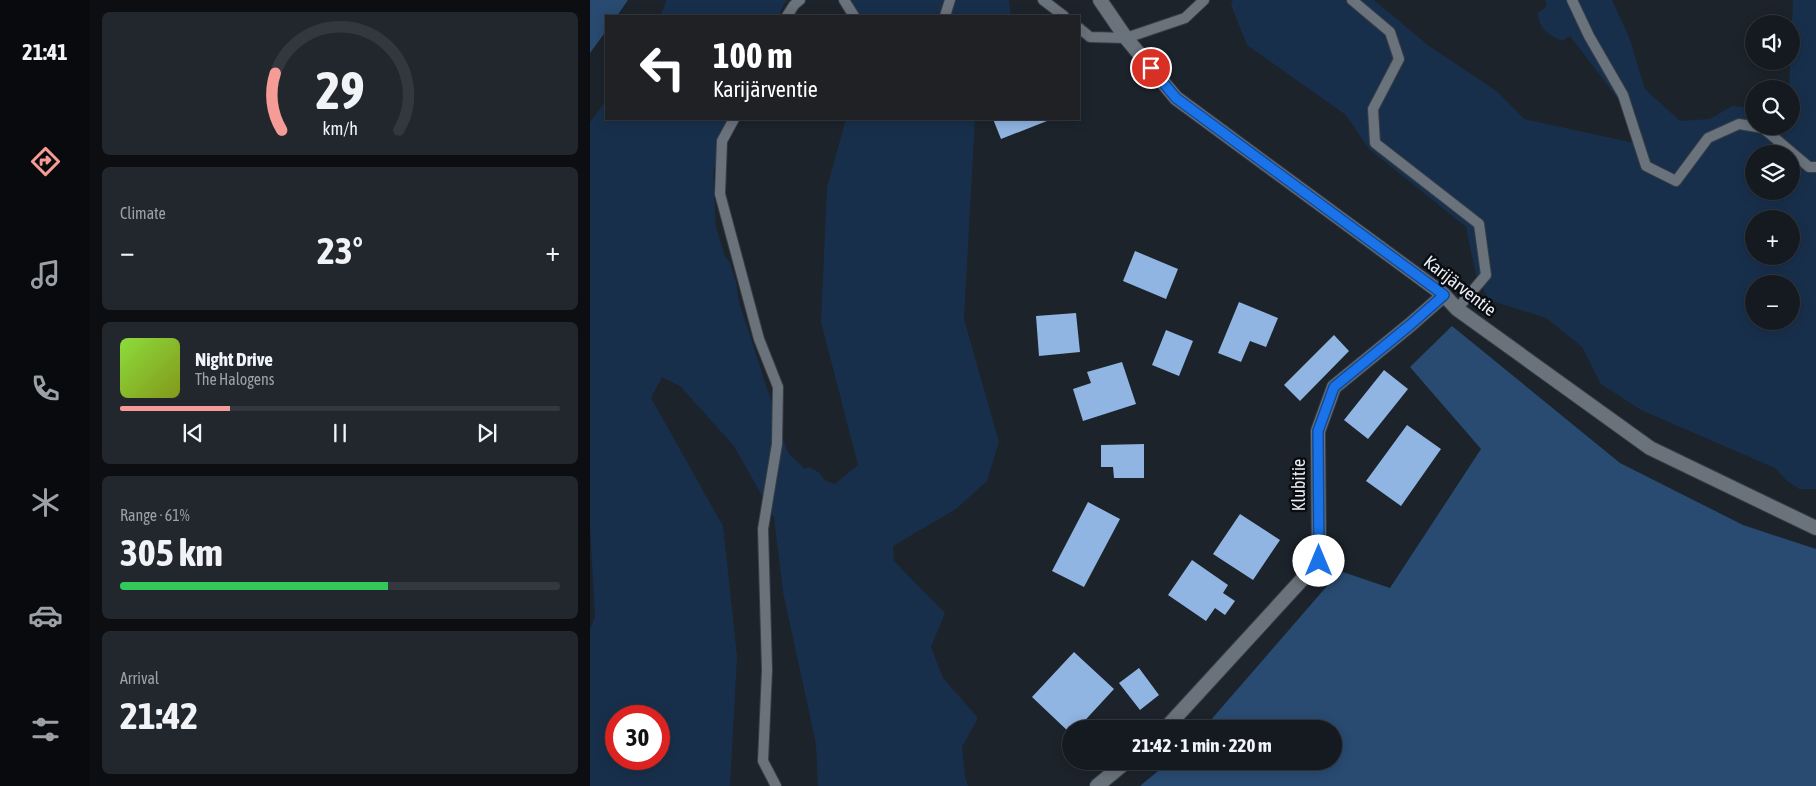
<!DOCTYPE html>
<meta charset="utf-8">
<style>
body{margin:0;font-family:"Asap Condensed",sans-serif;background:#22272d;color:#f1f3f6;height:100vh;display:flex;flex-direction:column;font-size:19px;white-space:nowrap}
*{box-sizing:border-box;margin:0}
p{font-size:16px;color:#9da1a5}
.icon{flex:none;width:28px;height:28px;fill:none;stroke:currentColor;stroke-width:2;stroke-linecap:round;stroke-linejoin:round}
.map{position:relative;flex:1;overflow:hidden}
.panel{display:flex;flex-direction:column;gap:12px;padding:12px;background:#0c0e12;width:500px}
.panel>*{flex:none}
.guide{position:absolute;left:15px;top:15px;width:475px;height:105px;border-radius:0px;box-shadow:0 2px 12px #0003,0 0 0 1px #34383e;background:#202124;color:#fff;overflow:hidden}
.tools{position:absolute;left:1155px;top:15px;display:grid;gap:10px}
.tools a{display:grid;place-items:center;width:55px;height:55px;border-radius:50%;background:#151a20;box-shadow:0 2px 12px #0003,0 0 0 1px #34383e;font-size:25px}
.speed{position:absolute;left:15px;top:705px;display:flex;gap:10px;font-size:25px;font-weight:700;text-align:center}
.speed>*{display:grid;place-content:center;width:65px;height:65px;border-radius:50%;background:#151a20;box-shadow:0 2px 12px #0003,0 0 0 1px #34383e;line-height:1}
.speed .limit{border:8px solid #d22;background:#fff;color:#111}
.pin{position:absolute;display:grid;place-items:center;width:42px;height:42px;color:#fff;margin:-21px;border:2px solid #fff;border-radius:50%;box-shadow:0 1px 5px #0007}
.me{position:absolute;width:55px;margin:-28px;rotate:0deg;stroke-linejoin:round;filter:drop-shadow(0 0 4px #0008)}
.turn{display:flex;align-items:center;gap:18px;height:105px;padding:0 25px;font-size:22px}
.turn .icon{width:65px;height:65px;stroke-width:2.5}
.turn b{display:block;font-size:35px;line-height:42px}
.big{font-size:38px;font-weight:700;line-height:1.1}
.panel .card{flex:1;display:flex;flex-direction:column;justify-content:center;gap:8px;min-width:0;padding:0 18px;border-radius:8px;background:#22272d}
.panel .dial{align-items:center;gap:0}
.dial svg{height:130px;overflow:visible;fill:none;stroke:#34383e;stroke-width:7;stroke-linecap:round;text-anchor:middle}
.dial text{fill:#f1f3f6;stroke:none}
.song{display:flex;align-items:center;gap:15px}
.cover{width:60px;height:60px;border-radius:8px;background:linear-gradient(135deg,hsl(90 70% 55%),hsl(70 70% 35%))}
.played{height:5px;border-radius:2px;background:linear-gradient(90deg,#f59c96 25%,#34383e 25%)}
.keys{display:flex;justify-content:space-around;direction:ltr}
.heat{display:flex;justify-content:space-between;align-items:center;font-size:28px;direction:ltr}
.charge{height:8px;border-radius:4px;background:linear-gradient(90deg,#34c759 61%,#34383e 0)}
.trip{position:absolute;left:472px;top:720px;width:280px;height:50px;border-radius:25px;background:#151a20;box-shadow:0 2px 12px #0003,0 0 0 1px #34383e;font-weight:700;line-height:50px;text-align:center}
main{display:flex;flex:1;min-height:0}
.menu{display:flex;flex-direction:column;width:90px;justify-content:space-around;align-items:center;background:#080a0d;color:#9da1a5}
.menu .icon{width:35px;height:35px}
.menu .active{color:#f59c96}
.menu b{font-size:22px;color:#f1f3f6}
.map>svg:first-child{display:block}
.green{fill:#182f4b;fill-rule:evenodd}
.forest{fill:#294b71}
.building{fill:#90b5e2}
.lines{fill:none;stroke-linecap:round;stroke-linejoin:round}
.service-casing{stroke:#393e45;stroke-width:12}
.minor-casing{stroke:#393e45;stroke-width:16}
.service{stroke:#6a727c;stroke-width:10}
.minor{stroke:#6a727c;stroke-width:14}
.route-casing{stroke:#114b97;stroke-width:12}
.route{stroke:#1a73e8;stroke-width:9}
.labels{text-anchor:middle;stroke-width:5;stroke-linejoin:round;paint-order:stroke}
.street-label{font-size:18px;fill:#ebeff5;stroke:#090c10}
</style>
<main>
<nav class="menu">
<b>21:41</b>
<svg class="icon active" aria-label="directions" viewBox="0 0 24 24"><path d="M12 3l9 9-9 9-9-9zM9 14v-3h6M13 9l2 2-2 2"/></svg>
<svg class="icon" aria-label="music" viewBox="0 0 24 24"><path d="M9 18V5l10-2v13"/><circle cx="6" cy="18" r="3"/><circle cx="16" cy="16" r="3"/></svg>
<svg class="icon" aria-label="phone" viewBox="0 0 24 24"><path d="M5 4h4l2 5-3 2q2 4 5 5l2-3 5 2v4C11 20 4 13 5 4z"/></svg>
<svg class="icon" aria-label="climate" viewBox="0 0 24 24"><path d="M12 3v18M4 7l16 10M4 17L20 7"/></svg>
<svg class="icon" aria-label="car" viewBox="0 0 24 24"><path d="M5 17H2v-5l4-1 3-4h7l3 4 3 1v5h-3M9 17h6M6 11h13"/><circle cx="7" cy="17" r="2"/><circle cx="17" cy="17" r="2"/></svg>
<svg class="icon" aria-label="filters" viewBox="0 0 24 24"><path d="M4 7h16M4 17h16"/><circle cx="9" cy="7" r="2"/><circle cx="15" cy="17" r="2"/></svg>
</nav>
<section class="panel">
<div class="card dial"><svg viewBox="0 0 100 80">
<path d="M14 69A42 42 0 1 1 86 69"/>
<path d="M14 69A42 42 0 0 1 10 34" stroke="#f59c96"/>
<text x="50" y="56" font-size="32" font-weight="700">29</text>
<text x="50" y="72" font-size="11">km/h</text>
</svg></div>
<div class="card"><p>Climate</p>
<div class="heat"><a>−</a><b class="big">23°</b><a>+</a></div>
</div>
<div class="card">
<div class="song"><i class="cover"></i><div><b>Night Drive</b><p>The Halogens</p></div></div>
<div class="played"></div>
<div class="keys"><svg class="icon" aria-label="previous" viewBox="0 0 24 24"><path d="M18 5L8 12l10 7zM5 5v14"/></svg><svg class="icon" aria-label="pause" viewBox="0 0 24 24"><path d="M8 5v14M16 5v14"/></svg><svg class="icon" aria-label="next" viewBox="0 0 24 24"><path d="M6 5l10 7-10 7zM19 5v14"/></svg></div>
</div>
<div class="card"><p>Range · 61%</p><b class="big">305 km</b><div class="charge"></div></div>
<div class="card"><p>Arrival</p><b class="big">21:42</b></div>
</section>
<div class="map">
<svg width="1226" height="786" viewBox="0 0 1226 786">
<rect width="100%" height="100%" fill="#1c232b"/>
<!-- green -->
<path class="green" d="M77,0h121l-4,4 -5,12h-119z
M261,0h158l2,16h-152z
M643,0h141l55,46 66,44 29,29 115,25 -1,-19 -68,-89 -8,5c-13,-6 -24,-13 -24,-28l9,-7 -2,-6h67l17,37 16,52 35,32 30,-2 22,-13 22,2v18h37v-37h-2l4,-89h23v489h-17l-13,-9 -11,-12 -134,-58 -40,-26 -19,-37 -36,-29 -57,-18 -13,-25 -10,-48 -97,-78 -23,-34 -99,-70 -16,-40zM1164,154h37v37h-37zM1164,219h37v37h-37zM1164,284h37v37h-37z
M16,101v18h129l-22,53 3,56 9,28 5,7 6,19 3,20 49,151 17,16 4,-2c6,3 13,6 15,13l11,4 23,-19 -37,-143 6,-135 19,-68h129l-11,200 35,123 -12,39 -31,28 -63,37 1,15 51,52 -14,34 12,31 35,40 -16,29 3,29 3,10h-150l-2,-42 -33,-152 -9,-75 -40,-71 -54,-60 -18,-9 -11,21 72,128 14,130 -7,130h-140v-157l5,-12 -5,-93v-402zM26,716h43v43h-43z"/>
<!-- forest -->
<path class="forest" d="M0,0h38l-11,16h-11v15l-16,22z
M862,326l168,137 123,62 73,24v237h-676l30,-25h164v-32h-131l137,-158 50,17 91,-139 -71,-82z"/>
<!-- building -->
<path class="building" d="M403,119h53l1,2 -46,18z
M545,251l43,18 -12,30 -43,-18z
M649,302l39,16 -12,29 -16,-6 -9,21 -23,-9z
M486,313l4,39 -41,4 -3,-40z
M576,330l27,11 -14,35 -27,-11z
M744,335l15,16 -49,50 -16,-16z
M532,362l14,42 -53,17 -10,-32 18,-6 -4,-11z
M794,370l24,19 -40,50 -24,-19z
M817,425l34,24 -40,57 -35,-25z
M554,444v34h-30l-1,-11h-12v-22z
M498,502l32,17 -36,68 -32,-16z
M650,514l40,26 -27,40 -40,-26z
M602,560l36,25 -5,8 12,8 -10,14 -10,-7 -9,13 -38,-26z
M484,652l40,37 -37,40h-6v5l-39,-37z
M549,668l20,27 -19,15 -21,-27z"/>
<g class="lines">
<defs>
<path id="service" d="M254,0l10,16
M453,0l21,16
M762,0l38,32 9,27 -26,50 2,34 104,81 7,51 -29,34
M982,0l17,36 34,59 23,71 30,15 32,-43 31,-14 24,4 46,39h7
M197,16l7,-11 6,-5
M355,16l5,-16
M489,28l11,9 36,1 59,-20 19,-18
M144,119l-12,22 -2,53 39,145 19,48 -1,57 -14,85 4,141 -4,91 13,25"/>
<path id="minor" d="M510,0l26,38 50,60 268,197 13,14 193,139 166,80
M575,729l154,-168 -1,-130 16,-44 76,-62 34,-30
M507,786l30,-25"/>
</defs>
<!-- service casing -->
<use href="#service" class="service-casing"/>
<!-- minor casing -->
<use href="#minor" class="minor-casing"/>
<!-- service -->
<use href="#service" class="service"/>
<!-- minor -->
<use href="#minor" class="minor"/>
</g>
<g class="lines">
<defs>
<path id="route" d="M561,68l25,30 268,197 -34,30 -76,62 -16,44 1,130"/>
</defs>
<!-- route casing -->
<use href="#route" class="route-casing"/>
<!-- route -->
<use href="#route" class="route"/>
</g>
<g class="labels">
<!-- street labels -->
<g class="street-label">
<text transform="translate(870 286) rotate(38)" y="6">Karijärventie</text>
<text transform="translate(709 485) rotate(-90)" y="6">Klubitie</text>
</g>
</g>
</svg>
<div class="tools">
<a><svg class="icon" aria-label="sound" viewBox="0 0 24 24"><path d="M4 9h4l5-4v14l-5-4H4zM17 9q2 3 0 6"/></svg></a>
<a><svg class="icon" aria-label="search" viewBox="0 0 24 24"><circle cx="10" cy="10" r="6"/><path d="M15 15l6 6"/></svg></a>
<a><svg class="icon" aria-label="layers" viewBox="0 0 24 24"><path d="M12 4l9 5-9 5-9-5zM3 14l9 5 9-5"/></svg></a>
<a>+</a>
<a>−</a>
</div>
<div class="speed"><div class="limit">30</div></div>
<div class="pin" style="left:561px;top:68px;background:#d93025"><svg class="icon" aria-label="arrive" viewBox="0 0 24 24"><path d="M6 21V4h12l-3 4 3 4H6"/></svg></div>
<svg class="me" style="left:729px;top:561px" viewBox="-20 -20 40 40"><circle r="19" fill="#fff"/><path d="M0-13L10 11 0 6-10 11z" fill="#1a73e8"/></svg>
<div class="trip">21:42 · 1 min · 220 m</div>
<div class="guide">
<div class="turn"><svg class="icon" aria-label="left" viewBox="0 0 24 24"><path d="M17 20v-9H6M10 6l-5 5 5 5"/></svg><div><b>100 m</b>Karijärventie</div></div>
</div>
</div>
</main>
